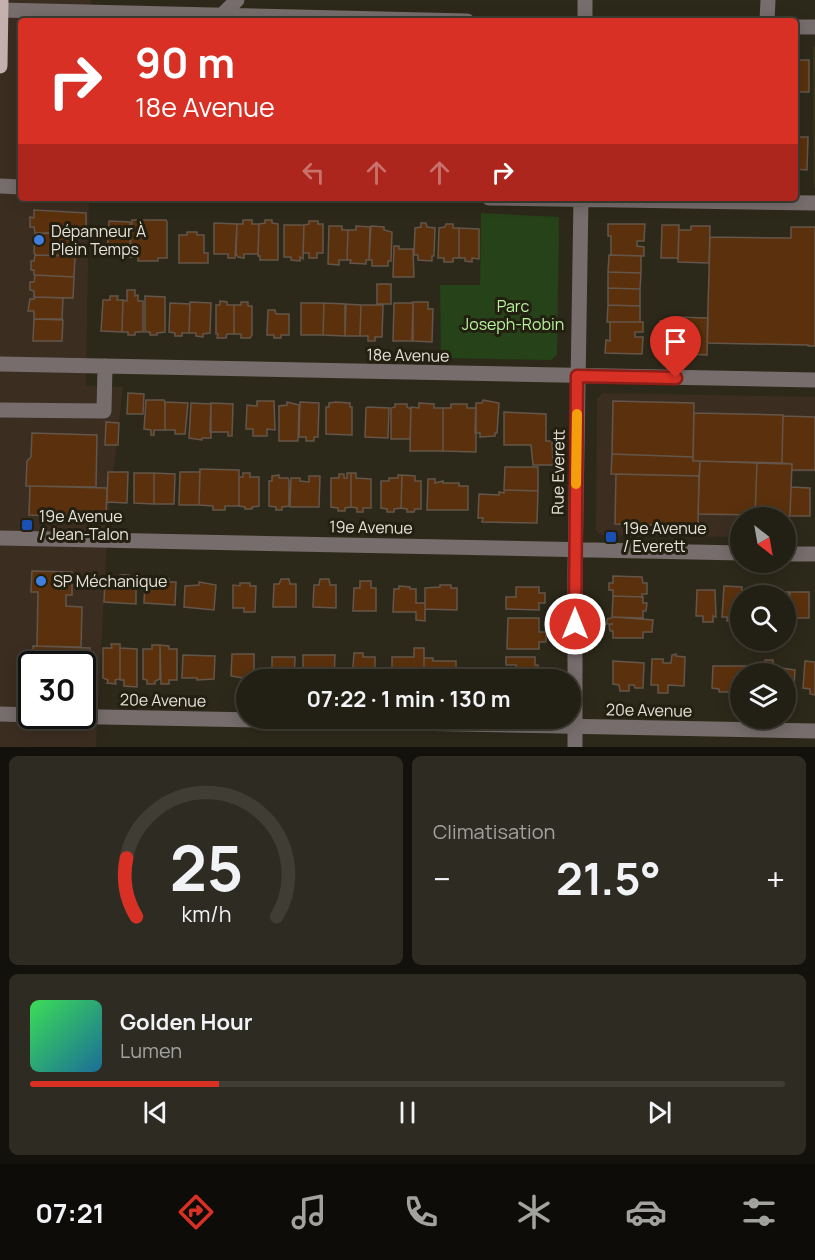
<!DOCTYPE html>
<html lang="fr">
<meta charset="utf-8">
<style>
body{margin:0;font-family:Manrope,sans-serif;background:#2e2c22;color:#f1f3f6;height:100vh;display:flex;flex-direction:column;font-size:22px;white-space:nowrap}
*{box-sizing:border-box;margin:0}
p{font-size:20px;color:#a2a2a0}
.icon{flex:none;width:33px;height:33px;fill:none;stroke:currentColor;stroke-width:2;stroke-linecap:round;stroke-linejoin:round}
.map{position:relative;height:747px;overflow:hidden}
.panel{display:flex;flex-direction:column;gap:9px;padding:9px;background:#13110b;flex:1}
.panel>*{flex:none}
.guide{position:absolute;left:18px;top:18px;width:780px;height:183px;border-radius:6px;box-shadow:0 3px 15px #0003,0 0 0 2px #3f3d34;background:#d93025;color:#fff;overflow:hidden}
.needle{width:39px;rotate:149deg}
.fabs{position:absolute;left:730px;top:507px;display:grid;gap:12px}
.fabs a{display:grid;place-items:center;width:66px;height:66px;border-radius:50%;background:#221f14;box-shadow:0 3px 15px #0003,0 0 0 2px #3f3d34;font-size:30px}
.speed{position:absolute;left:18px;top:651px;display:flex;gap:12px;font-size:30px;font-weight:700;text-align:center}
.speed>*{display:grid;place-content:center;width:78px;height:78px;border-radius:50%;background:#221f14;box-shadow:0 3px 15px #0003,0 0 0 2px #3f3d34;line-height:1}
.speed .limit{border:3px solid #111;border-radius:9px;background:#fff;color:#111}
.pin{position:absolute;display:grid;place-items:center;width:51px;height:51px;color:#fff;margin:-62px -26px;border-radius:50% 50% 50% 0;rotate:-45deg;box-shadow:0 0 6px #0007}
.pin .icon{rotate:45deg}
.me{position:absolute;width:66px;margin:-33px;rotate:0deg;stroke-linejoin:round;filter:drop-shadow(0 0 4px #0008)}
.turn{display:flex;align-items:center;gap:21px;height:126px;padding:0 18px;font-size:27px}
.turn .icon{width:78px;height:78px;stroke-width:2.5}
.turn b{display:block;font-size:42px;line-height:51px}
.lanes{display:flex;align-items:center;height:57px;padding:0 18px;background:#0003;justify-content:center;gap:30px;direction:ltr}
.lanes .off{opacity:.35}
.big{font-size:45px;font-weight:700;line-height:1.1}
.panel .widget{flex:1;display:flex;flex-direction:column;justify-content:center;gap:9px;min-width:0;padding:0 21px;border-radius:9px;background:#2e2c22}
.panel .dial{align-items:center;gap:0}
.dial svg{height:156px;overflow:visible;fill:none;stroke:#3f3d34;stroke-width:7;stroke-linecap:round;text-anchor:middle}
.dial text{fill:#f1f3f6;stroke:none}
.song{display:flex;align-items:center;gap:18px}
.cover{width:72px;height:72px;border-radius:9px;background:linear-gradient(135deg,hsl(130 70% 55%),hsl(200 70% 35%))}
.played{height:6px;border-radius:3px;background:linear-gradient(90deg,#d93025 25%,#3f3d34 25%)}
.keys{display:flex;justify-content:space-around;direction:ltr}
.heat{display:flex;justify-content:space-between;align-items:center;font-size:33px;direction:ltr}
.panel .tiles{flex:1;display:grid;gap:9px;grid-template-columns:1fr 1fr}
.widget:last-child{grid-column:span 2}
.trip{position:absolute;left:236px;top:669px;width:345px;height:60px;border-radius:30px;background:#221f14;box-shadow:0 3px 15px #0003,0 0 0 2px #3f3d34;font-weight:700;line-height:60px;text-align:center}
.tab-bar{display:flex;height:96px;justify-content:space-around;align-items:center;background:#0e0c08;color:#a2a2a0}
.tab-bar .icon{width:42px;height:42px}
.tab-bar .selected{color:#d93025}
.tab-bar b{font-size:27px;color:#f1f3f6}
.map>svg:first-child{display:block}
.commercial{fill:#3c2d21;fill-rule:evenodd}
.built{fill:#39331e}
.green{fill:#254218}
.building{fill:#5a310c;stroke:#64554a;stroke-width:1.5}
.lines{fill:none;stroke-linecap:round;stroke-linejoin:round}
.minor{stroke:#766d6c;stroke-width:15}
.major{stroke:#c4b0af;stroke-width:15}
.route-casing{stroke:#8d1f18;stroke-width:15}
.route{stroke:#d93025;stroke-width:10}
.slow{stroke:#f59e0b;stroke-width:10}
.shop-dot{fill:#3f7fe0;stroke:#231f11;stroke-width:2}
.transit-dot{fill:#1a4fb4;stroke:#231f11;stroke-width:2}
.labels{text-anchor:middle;stroke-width:6;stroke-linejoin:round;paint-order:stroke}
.poi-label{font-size:16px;fill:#e5e3d9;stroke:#231f11;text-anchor:start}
.park-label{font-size:16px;fill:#b7f39f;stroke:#231f11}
.street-label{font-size:16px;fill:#e5e3d9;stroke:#231f11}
</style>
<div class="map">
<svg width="815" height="747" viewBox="0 0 815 747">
<rect width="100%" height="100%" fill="#2d291a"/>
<!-- commercial -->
<path class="commercial" d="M0,0h91v21h-70v177h68l-3,188 37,1 -15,133 -12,227h-96zM32,664h50v52h-50z
M603,393l212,4v75h-27l2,66h-4v-20h-45v19l-139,-2 -5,-3 -1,-4 1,-129z"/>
<!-- built -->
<path class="built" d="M813,46h2v142h-1z"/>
<!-- green -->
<path class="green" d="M481,213l78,4 -2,138 -6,5 -110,-2 -1,-73h40z"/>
<!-- building -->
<path class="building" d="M795,60h14v32h-14z
M795,137h13l-1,33 -12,-1z
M34,210l52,3v20h-51l-1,-6h-4v-10l4,1z
M132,220h34l1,2v36h-9v3h-20v-4h-8z
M243,220h9v4h7l-1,30h-14v4l-6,-1 -2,-3 1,-30h6z
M265,220h7v3l6,1v36h-18v-4h-2l1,-32 6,-1z
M109,221l21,1v33h-23z
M309,221h9v3h5v29h-6v5h-8v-5h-6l1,-28 5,-1z
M214,223l23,1 -2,34h-7v-4h-14z
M421,223h5l1,4 8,1 -1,28h-2v5l-14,-1v-5h-4l1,-27 6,-1z
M446,224h7v4h6v30h-6v4h-9v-4h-6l1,-30 6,-1z
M608,224h37l-1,17h-7v5l7,1v9l-33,-1v-19h-3z
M284,225h20l-1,34 -3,-2v4l-9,-1v-3h-7z
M662,225h17l-1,33h-17z
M329,226h13v4h6l-1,30h-8v5l-11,-1z
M356,226l14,1 -1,33h-3v4l-16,-1 1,-3h-4l1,-30h8z
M371,226l13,1v3l8,2 -1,29h-3v5h-16v-6h-3z
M691,226h19l-1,37 -31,-1 1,-32h12z
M791,227h24v119h-7v-1l-101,-2 3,-106 81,1z
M459,228l20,1v30l-7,-1v4l-7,-1v-3h-6z
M187,232h10v3h7v18h4v10h-29v-28h8z
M35,233l36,1v11h4v6h-3l-1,5 -35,-1 -2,-2z
M394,246h5v3h14l1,28h-21z
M35,255l40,1 -1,21 -40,-2v-5h-3v-9h3z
M609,255l32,1v17l-33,-1z
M608,272l33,1 -1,16 -32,-1z
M35,275l39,2 -1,21 -39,-1v-6l-4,-1v-8h4z
M377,284h14v20h-14z
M608,288l32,1v17l-32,-1z
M127,290h8v6l3,-1v6h5v31h-8v3h-7v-3h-6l1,-32 4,1z
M110,296h8l-1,4h6l-1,32 -21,-1 2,-31h7z
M145,296l20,1v35l-8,1v2h-7v-3h-5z
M34,297l29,1 -1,21h-28v-8h-6l2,-12h4z
M220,301l7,1v3h7v29h-7l-1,4h-9l1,-4h-2v-29h4z
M190,302l21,1 -1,30 -7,1v3l-7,-1v-3h-7z
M241,302h7v4h4v29l-2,3h-9v-4h-7v-29h7z
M413,302h15v7h5l-1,33 -19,-1z
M170,303l20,1 -1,29h-7v3h-7v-3l-6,-1z
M301,303h23l-1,32h-22z
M324,303l22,1 -1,32 -22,-1z
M394,303h19l-1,38h-19z
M345,304l16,1 -1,31h-15z
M361,305h22l-1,32h-7v4h-7v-5h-8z
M608,305l32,1v16h-33z
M268,310h7l1,4h13v21h-8v3h-7v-3h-7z
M676,317l32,1 -1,37 -19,-1v-4h-13z
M34,319l29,1 -1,21h-29z
M660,321h16v33h-17z
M610,322h33v10h-8v5h8l-1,17 -37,-1 1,-13 4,1z
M128,393l16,1 -1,20h-16z
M146,400h18l1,2v28h-11v5h-3v-5l-7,-1z
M483,400l16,3 -2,30h-2v3l-15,1v-4h-5l1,-30h6z
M257,401h17l1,29 -8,-1v7h-14v-7h-7l1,-24 10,1z
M613,401l81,2 -1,54 -81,-3z
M165,402l23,1 -3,31h-10v-4h-10z
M287,402l12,3 -1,36h-19v-35l8,-1z
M300,402l19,1 -1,34h-4v4h-8v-4h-7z
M336,402l14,1v4h2v28l-26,-1v-27h3v-4z
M191,403l20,1v34h-9v2l-13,-2z
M211,403l22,1 -1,32h-4v-4h-18z
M419,403l15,1v4h9v43h-33l1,-44 8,1z
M395,404h12v3l4,2 -1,30h-19v-31l4,-1z
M451,404h16v4h9v44l-33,-1v-43h8z
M368,407l21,1 -1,30 -23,-1 1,-29z
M504,412l42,2v27h6l1,24h-20l-2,-20h-27z
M694,413l89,2 -1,48 -89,-2z
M783,416l32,1v53h-23v-6l-10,-1z
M106,422l13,1 -1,22h-13z
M32,433l65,2 -1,52 -70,-1 1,-25 4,-4z
M612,454l81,3v4h7l-1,15 -88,-2z
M700,461l57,2 -2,52 -57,-1z
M757,463l35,1 -2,52 -35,-1z
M505,467h33v24l-34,-1z
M200,469l39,1v36h-14v4h-12v-4l-14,-1z
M108,472h20l-1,31 -20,-1z
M180,472h20l-1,33h-20z
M134,473h20v31l-20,-1z
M154,473l21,1 -1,30h-20z
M243,473h7v4h9v29l-7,1v2h-7v-2l-6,-1v-29h4z
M347,473h4v34l-6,1v3h-7v-3l-7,-1v-29h8v-4h5v4h3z
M351,473h5v5l15,1v29h-8v4h-6v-4l-6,-1z
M616,474l83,2 -1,50 -83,-2z
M279,475v3h9l1,3v25l-7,1v3h-6v-3l-7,-1v-25h3v-5z
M398,475h4l-1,33 -7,1v3h-7v-3l-6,-1v-27h8v-3h9z
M402,475l13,1v5h6v28h-6l-1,3h-7v-3l-6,-1z
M309,476h11l-1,31h-29l1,-29h9v3l9,1z
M428,479h7v4l8,-2v2h16v3h9v24h-41z
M30,486l77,2 -1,29 -77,-2z
M791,487l19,1v28h-20z
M504,490l34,1 -1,32 -55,-1 1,-4h-5l1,-24 20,1v-3l5,1z
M32,571l40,1v23h-6v11l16,1 -1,40 -44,-1 1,-54h-7z
M120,575h9l1,6h6v23l-32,-2 1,-20 14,-1z
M613,576l29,1 1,6h4v11h-5v3l-29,-1v-6h-4v-7h4z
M159,579h10v3h7l-1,23 -31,-2 1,-21h14z
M281,579h8l1,5h6v23h-23l1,-23h5z
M320,579h9l1,6h6v23l-23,-1 1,-22h5z
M360,581h11v7h5v23h-23l1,-23h6z
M199,582l17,3 -2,25 -30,-3 1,-21 14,-1z
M240,583h10v3h6l-1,26h-11v-4h-11v-23l7,1z
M440,585h11v3h6v22l-32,-1v-21l15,-1z
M399,586l11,1v2h6v14h9v18l-9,-1v-8h-23l1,-23h5z
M724,586l18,1 -1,30h-5v4h-9v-4h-5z
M516,587h23v6h6v10h-6v7l-33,-1v-12h10z
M697,590h18l1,27 -3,-1v6h-10v-6h-7z
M743,591h19l1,5h-20z
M770,591l19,1v26h-3v-22h-16z
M790,592h19v26h-20z
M613,596l30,1v6h4l-1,8h-3v7l-31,-1z
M614,617l39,3 -1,12h-9v6h-30v-7h-3l-1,-6 4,-1h-6v-5z
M508,618h31v14h7v10h-7v7h-32z
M111,644h9v35l-5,1 1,4 -9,-1 1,-3 -5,-2v-30h9z
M152,645h8v34l-5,2v3h-8v-4l-4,-1v-30h9z
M160,645l9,1v3h8v31h-8v4h-8z
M33,646l57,2v25h-8v-9h-50z
M120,648l17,1v38l-13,-1v-6h-4z
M414,648h10v31l-32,1v-23h22z
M354,653h9v4h12v23l-23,-1z
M232,654h22v23h-6v2l-17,-3z
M676,654v2l9,1 -1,29 -16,-1v8h-10v-8h-7l1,-26h11v4h8l1,-8z
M183,655l32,1 -1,23 -17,1v-2h-15z
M303,655h32l-1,25h-31z
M272,657h23l-1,23h-22z
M506,657h29v8h3v15h-22v-15h-10z
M424,658h9v3h23v19h-32z
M765,660h8v7l22,3 -1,18h-8v-14h-23z
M613,661l31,2 -1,25h-8l-1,-3h-5v6h-9l-1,-6 -6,-1z
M805,661l10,1v33l-5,-1v-5l-7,-1z
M713,666h38v8h-10v19l-8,-1v-3h-3v3h-11v-3l-7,-1z"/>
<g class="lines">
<!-- minor -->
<path class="minor" d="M0,10l467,11
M221,16l16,-16
M585,21v-21
M767,21l1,-21
M795,27h20
M0,186l21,1
M489,198l326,5
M0,364l815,16
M0,410l104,1 1,-45
M0,538l741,15
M786,554h29
M0,714l32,1
M51,716l764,15
M575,747v-177l6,-372"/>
<!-- major -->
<path class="major" d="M0,66l1,-66"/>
</g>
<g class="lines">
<defs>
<path id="route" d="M575,624l2,-248 99,2"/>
</defs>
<!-- route casing -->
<use href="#route" class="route-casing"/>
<!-- route -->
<use href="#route" class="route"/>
<!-- slow -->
<path class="slow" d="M576,484l1,-70"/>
</g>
<!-- markers -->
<g class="shop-dot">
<circle cx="39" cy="240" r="6"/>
<circle cx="41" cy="581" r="6"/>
</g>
<g class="transit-dot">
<rect x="21" y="519" width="12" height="12" rx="3"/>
<rect x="605" y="531" width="12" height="12" rx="3"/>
</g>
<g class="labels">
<!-- poi labels -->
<g class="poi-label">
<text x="51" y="237">Dépanneur À<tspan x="51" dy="18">Plein Temps</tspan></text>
<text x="39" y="522">19e Avenue<tspan x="39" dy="18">/ Jean-Talon</tspan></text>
<text x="623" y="534">19e Avenue<tspan x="623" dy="18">/ Everett</tspan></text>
<text x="53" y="587">SP Méchanique</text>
</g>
<!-- park labels -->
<g class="park-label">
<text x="513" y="312">Parc<tspan x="513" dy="18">Joseph-Robin</tspan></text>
</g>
<!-- street labels -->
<g class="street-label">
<text transform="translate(408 355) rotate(1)" y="6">18e Avenue</text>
<text transform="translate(558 472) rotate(-89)" y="6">Rue Everett</text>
<text transform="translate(371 527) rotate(1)" y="6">19e Avenue</text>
<text transform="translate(163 700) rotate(1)" y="6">20e Avenue</text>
<text transform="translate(649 710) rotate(1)" y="6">20e Avenue</text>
</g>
</g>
</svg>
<div class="fabs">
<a><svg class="needle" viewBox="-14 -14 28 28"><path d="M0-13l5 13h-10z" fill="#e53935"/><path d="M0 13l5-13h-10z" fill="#a2a2a0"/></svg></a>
<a><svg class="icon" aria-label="search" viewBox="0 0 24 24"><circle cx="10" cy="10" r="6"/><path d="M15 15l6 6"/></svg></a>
<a><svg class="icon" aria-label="layers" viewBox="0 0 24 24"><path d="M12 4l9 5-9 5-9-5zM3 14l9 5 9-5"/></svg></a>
</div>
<div class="speed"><div class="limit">30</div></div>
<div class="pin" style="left:676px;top:378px;background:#d93025"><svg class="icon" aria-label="arrive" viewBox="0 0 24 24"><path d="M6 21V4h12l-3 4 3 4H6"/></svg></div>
<svg class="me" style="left:575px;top:624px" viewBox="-20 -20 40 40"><circle r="17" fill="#d93025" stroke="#fff" stroke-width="3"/><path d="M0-11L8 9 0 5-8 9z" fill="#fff"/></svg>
<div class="trip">07:22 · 1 min · 130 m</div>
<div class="guide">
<div class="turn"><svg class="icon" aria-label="right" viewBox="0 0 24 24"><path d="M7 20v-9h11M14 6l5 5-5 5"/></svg><div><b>90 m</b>18e Avenue</div></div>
<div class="lanes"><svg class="icon off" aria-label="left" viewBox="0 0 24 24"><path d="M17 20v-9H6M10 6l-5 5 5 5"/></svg><svg class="icon off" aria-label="ahead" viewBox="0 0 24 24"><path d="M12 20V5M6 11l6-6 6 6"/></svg><svg class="icon off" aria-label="ahead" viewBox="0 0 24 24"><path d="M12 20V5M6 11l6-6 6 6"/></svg><svg class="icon" aria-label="right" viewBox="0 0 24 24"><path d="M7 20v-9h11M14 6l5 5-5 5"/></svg></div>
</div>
</div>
<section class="panel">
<div class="tiles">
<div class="widget dial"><svg viewBox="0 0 100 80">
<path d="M14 69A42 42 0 1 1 86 69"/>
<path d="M14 69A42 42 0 0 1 9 39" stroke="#d93025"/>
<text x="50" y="56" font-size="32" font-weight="700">25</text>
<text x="50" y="72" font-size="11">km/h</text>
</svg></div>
<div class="widget"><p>Climatisation</p>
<div class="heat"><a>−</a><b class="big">21.5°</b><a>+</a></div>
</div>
<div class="widget">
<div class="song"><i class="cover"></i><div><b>Golden Hour</b><p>Lumen</p></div></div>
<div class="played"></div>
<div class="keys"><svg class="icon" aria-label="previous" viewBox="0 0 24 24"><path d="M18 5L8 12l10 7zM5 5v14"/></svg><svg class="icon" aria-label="pause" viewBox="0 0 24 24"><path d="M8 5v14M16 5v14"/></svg><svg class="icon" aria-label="next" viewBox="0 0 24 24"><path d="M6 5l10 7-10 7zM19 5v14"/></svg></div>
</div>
</div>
</section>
<nav class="tab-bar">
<b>07:21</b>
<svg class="icon selected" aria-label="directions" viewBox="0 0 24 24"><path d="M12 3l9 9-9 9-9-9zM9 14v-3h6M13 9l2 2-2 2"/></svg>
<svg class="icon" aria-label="music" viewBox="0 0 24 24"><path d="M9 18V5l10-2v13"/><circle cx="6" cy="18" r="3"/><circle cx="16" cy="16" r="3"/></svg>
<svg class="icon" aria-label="phone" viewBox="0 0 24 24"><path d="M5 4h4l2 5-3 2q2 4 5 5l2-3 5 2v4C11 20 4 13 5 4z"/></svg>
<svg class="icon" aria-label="climate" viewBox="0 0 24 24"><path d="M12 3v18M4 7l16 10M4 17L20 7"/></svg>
<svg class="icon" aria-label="car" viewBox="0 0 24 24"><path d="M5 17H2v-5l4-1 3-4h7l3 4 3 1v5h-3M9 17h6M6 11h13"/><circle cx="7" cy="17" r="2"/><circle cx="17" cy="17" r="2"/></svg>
<svg class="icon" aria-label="filters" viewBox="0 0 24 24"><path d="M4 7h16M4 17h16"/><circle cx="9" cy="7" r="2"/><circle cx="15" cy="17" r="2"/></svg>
</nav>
